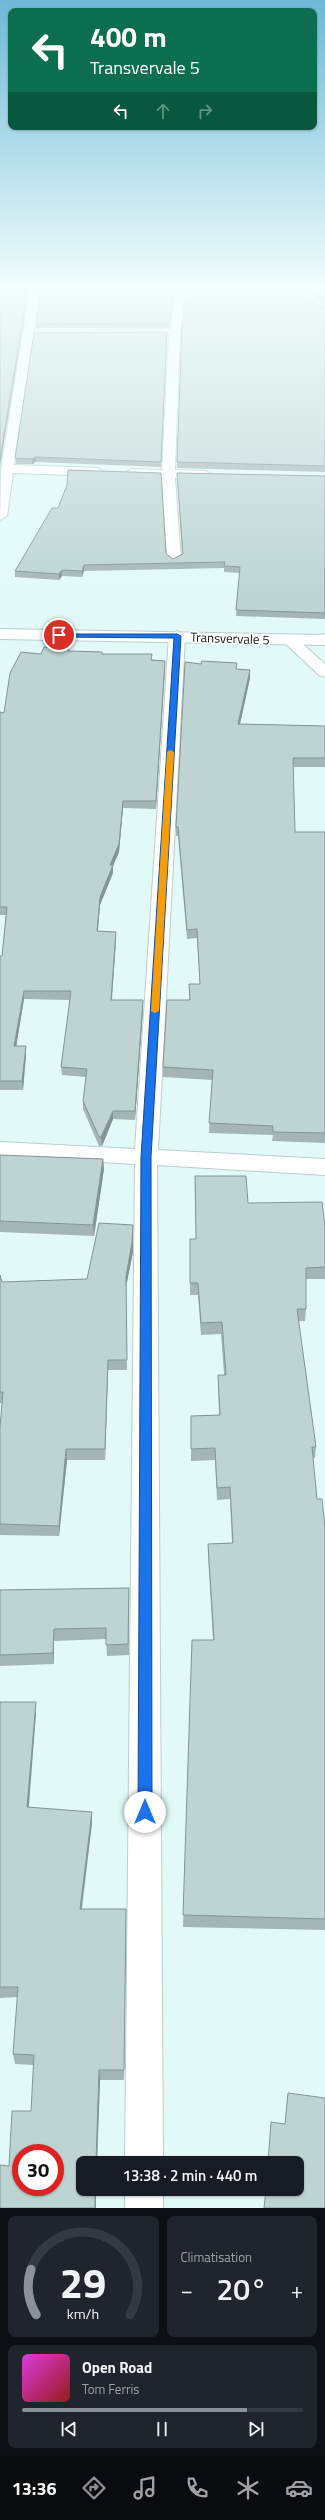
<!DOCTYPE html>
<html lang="fr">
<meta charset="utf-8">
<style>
body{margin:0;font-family:"Titillium Web",sans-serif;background:#20242c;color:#f1f3f6;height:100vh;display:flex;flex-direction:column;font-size:15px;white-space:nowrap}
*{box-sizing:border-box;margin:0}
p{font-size:13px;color:#9ea1a6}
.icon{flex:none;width:22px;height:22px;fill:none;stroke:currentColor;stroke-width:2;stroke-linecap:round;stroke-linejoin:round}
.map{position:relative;height:2208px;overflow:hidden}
.side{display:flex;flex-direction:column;gap:8px;padding:8px;background:#0d0f14;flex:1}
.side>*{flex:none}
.banner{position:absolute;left:8px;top:8px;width:309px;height:122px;border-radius:8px;box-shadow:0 1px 3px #0004;background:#0b6e4f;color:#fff;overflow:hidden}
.speed{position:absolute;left:12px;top:2144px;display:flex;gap:8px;font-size:20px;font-weight:700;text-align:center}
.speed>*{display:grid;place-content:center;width:52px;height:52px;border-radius:50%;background:#171b24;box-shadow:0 1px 3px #0004;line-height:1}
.speed .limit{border:6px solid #d22;background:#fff;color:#111}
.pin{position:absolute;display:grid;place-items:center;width:34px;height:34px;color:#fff;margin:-17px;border:2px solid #fff;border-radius:50%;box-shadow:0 1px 4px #0007}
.me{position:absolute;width:44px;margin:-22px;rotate:0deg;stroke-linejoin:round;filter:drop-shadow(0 0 3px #0008)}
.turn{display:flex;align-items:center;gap:14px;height:84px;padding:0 16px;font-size:18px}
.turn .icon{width:52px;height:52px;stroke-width:2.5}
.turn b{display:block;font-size:28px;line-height:34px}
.lanes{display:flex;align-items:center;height:38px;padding:0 16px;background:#0003;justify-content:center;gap:20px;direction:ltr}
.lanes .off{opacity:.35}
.big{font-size:30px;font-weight:600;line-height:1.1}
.side .tile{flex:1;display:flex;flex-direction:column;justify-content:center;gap:6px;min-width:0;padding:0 14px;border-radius:8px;background:#20242c}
.side .dial{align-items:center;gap:0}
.dial svg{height:104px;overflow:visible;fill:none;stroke:#363941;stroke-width:7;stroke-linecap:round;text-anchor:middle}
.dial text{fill:#f1f3f6;stroke:none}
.song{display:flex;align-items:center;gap:12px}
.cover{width:48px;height:48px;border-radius:6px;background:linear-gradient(135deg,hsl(300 70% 55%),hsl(0 70% 35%))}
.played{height:4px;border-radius:2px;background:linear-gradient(90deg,#8c9099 80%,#363941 80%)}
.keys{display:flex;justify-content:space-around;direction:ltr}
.heat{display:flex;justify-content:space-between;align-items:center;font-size:22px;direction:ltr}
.side .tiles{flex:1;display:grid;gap:8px;grid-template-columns:1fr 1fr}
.tile:last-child{grid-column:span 2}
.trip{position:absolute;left:76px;top:2156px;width:228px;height:40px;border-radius:8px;background:#171b24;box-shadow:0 1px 3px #0004;font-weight:600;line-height:40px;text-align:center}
.menu{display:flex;height:64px;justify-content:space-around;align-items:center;background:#090b0e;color:#9ea1a6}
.menu .icon{width:28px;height:28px}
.menu .selected{color:#8c9099}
.menu b{font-size:18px;color:#f1f3f6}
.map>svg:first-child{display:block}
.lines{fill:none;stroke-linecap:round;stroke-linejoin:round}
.minor-casing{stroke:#b8d0ce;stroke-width:2}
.major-casing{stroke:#b8d0ce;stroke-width:2}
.highway-casing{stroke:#b8d0ce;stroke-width:2}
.minor{fill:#fff;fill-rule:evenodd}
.major{fill:#fff;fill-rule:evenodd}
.highway{fill:#fff;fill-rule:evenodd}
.wall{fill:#a3b6b5}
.shaded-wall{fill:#849494}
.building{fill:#bdd4d3;stroke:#849494;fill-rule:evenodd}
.route{fill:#1a73e8;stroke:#114b97}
.slow{fill:#f59e0b}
.labels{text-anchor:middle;stroke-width:3.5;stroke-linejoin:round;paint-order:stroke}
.far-street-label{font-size:13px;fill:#0f1717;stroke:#fff}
</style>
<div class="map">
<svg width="325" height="2208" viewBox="0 0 325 2208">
<rect width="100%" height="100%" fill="#e1faf8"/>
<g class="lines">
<defs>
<path id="minor" d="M30,289h10l-26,176 84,3 6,4 -6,4 -85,-3 -6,43 -7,4 1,-51z
M177,289h10l-7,43 -5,138 31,1 6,4 -6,4 -31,-1 6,82 -7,4 -7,-4 -5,-82 -31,-1 -6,-4 6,-4 31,1 7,-135 -75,1 -5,-3 5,-3 76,-1z
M177,631l8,5 -27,514 167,9v16l-168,-10 6,998h-38l10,-999 -135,-8v-14l135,7 34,-513z
M291,636l5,2 29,26v13l-6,-2 -33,-31 -3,-3 3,-3z
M125,2189h38v19h-38z"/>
<path id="major" d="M0,629l325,6v10l-325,-6z"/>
<path id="highway" d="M325,634v10l-10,1 -8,-5 3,-3z"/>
</defs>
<!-- minor casing -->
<use href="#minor" class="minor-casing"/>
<!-- major casing -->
<use href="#major" class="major-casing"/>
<!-- highway casing -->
<use href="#highway" class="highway-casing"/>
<!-- minor -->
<use href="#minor" class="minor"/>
<!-- major -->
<use href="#major" class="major"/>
<!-- highway -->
<use href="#highway" class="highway"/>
</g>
<!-- wall -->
<path class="wall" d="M175,289l-6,39h-133v-4z
M297,289h28v15z
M325,308v164l-148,-4 5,-141z
M167,332l-6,135 -125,-5 -4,2h-16l-1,-6z
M177,473l148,3v143l-89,-3 4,-43 -16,-1v-4l-140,3 -2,6 -20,-1 -3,4 -44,-3v-6l151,-17 7,5 9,-5z
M69,651l33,3 63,7 -9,148 -33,-1 -4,44 -6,14v7l-13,32 -2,26 18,1v8l-4,60 31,9 -8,111 -22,-1 -11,27h-3l-16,-37v-8l3,-24 -24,-2 -1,-8 9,-67 -46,-1 -8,47 10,9 -3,35h-23v-134h2l4,-41h-6v-203l4,1 37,-59z
M237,669l13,1v8l-10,46 85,2v41h-32l2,65h30v311l-53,-2 1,-6 -64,-2 3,-53 -49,-3v-10l26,-67v-16h11l-3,-46 -10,1 -9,-103h-2v-9z
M0,1155l103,4 1,10 -10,67 -94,-4z
M195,1176l53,27 77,23v53h-19v30l-1,12h-7l18,126 -1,11h-2l4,41 8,29v402l-142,-3 9,-287h21l-5,-85v-11l24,-1 -2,-44 -13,1 -2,-40 -24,1v-45l28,-1 -1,-29v-11h6l-3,-41 -20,1 -3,-40h-8v-56h6z
M133,1252l-7,35 1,83h-19l-3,90h-38l-8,76 -59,-1v-108l2,-24h-2v-128l2,7 85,-3z
M129,1588v67l-22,1 -1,-17 -52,2v23l-54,2v-76z
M0,1702l36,11 -8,94 64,5v11l-10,86h44l-2,171h-24l-3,83h-14v26h13v19l-87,-42 22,-55 3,-46 -19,-1 -2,-10 5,-57 -18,1z"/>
<!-- shaded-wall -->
<path class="shaded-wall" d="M28,289h1l-29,177v-8z
M175,289l-6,39v-5z
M36,457v5l-4,2v-5z
M84,565v6l-2,6v-6z
M62,570v6l-3,4v-6z
M165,661v8l-9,140v-8z
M250,670v8l-12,55v-9z
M123,801v7l-4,44 -6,14v7l-13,32 -3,34v-8l3,-34 10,-32z
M116,932v8l-5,68v-8z
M24,991v8l-9,55 -1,-8z
M143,1000v9l-8,111v-9z
M26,1046v9l-3,35 -1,-9z
M113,1111v8l-11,27 -1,-9z
M103,1159l1,10 -10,67 -1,-11z
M133,1225v27l-7,35 1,83 -1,-93z
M108,1360v10l-3,90v-11z
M66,1449l1,11 -8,76v-10z
M54,1629v35l-1,-11z
M36,1702v11l-8,105 -1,-11z
M92,1812v11l-12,96v-10z
M126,1909v11l-2,160v-10z
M99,2070l1,10 -3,83h-1z
M95,2189h1v19h-1z"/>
<!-- building -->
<path class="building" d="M0,289h28l-28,169z
M41,289h134l-6,34 -133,1z
M186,289h102l37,19v158l-148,-4 5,-135z
M306,289h19v10z
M167,332l-6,130 -125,-5 -4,2 -17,-1 19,-125z
M68,470l93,3 5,81 7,5 10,-5 -6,-81 148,3v137l-89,-3 4,-43 -16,-1 1,-4 -141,3 -2,6 -20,-1 -3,4 -44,-3 37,-63h6l9,-23z
M44,647l25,2 -1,2 34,1v2h50l-1,6 14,1 -9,140h-33l-4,43 -9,21h3l-13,32 -3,34 19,1 -5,68h32l-8,111h-22l-12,26h-2l-16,-36 4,-32 -26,-2 10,-76h-47l-10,55h12l-4,35h-22v-125h2l5,-49h-7v-195l4,1 6,-40 11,-21 20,2z
M202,661l35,2 -1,6 14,1 -12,54 87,2v32h-32l2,74h30v301l-52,-1v-6l-64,-3 4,-53 -50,-3 4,-67h23l-1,-16h11l-3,-55 -10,1 -9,-103h-2l9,-165 16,2z
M0,1155l103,4 -10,66 -93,-4z
M195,1176h51l2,27 74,-1 3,24v41l-19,1v41h-9l19,138h-4l5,52h5l3,29v391l-142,-4 9,-275h22l-6,-96 25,-1 -3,-56 -13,1 -2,-40 -24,1v-33l29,-1 -2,-40h8l-4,-53 -21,1 -3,-40h-8v-44h6z
M99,1223l34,2 -1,17 -6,35 1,83h-19l-3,89h-39l-7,77 -59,-2v-97l3,-35h-3v-117l2,7 85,-3z
M129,1588l-1,56 -22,1v-17l-52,1 -1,24 -53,2v-65z
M0,1702h36l-9,105 65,5 -12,97h46l-2,161h-25l-3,93h-13v26h12v19h-95v-43l9,1 3,-55h19l3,-56 -21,-1 5,-67h-18zM21,2153h34v34h-34z
M288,2093l37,5v110h-61l2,-19h31v-26h-29l3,-41 14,2z"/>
<!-- sky -->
<linearGradient id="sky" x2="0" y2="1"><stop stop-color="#6db8d6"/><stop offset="0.48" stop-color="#f2fdfc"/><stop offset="1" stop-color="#f2fdfc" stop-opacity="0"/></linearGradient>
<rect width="325" height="598" fill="url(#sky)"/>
<!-- route -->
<path class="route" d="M57,634h120l4,2 -30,521 1,655 -2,4 -5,2 -5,-2 -2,-4 3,-655 33,-519 -115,-1z"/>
<!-- slow -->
<path class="slow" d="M170,750l4,2 -15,259 -4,2 -4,-2 16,-259z"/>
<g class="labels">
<!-- far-street labels -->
<g class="far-street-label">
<text transform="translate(230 638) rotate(2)" y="5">Transvervale 5</text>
</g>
</g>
</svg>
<div class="speed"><div class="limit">30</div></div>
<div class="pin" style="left:59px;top:635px;background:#d93025"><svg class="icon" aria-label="arrive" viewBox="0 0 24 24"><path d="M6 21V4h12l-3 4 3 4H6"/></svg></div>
<svg class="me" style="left:145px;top:1812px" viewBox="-20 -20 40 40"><circle r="19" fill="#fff"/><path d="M0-13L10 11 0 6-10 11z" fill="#1a73e8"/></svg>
<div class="trip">13:38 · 2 min · 440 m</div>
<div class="banner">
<div class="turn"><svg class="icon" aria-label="left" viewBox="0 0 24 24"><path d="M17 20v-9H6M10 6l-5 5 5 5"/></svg><div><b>400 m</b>Transvervale 5</div></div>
<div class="lanes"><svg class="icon" aria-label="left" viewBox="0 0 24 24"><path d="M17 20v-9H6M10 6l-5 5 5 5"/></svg><svg class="icon off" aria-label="ahead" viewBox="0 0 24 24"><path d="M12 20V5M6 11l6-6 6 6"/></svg><svg class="icon off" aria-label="right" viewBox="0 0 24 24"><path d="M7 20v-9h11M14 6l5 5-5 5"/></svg></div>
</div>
</div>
<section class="side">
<div class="tiles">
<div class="tile dial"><svg viewBox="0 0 100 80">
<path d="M14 69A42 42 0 1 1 86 69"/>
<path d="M14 69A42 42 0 0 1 10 34" stroke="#8c9099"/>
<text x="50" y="56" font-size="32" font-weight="700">29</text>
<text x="50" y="72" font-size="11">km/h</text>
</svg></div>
<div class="tile"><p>Climatisation</p>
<div class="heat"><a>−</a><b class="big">20°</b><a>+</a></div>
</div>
<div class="tile">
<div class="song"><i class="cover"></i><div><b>Open Road</b><p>Tom Ferris</p></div></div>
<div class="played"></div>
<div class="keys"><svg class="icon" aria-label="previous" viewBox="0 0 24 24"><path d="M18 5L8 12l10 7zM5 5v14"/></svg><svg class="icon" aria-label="pause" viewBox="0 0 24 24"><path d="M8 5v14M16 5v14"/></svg><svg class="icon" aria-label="next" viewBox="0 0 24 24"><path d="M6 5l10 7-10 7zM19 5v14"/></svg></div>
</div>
</div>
</section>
<nav class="menu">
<b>13:36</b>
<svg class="icon selected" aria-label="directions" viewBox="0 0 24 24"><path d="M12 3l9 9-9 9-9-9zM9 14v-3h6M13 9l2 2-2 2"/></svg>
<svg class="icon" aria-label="music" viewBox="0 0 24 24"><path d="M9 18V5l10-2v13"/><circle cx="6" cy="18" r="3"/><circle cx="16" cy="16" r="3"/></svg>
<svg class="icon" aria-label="phone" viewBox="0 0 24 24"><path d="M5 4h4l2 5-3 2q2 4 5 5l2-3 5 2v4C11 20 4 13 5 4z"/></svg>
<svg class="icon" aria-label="climate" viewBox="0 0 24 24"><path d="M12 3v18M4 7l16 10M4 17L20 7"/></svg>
<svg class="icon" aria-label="car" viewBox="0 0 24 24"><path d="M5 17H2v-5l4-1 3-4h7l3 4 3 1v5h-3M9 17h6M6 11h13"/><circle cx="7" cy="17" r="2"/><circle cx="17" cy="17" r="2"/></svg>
</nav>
